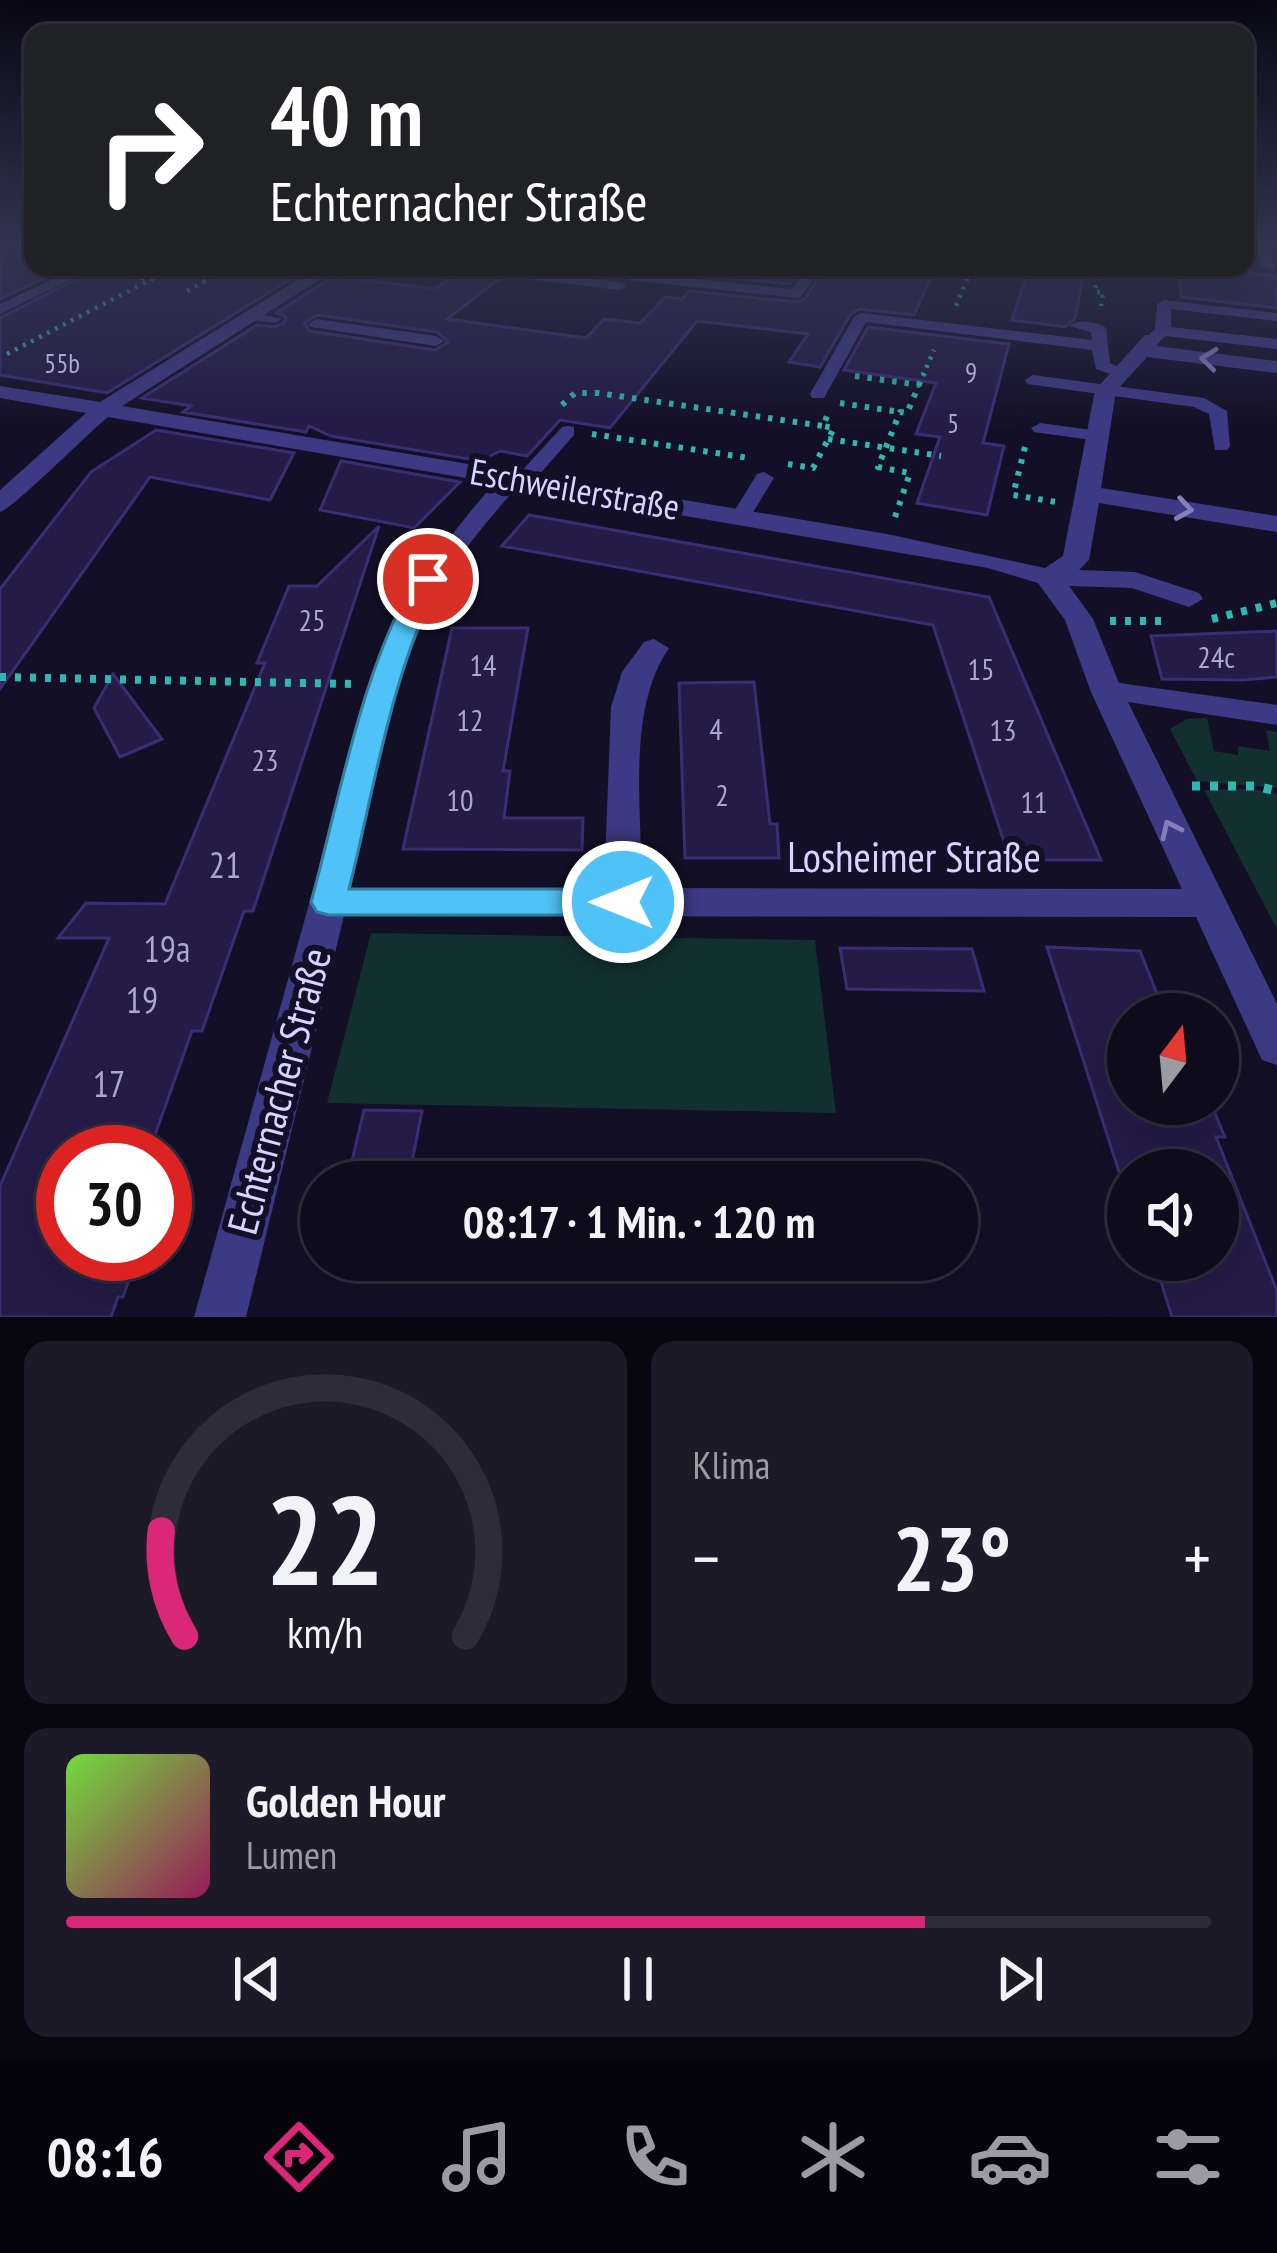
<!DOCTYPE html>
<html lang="de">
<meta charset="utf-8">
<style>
body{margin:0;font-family:"PT Sans Narrow",sans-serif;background:#1c1929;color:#f1f3f6;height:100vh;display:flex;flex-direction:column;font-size:45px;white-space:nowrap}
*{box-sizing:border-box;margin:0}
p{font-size:39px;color:#9b9ba3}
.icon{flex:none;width:66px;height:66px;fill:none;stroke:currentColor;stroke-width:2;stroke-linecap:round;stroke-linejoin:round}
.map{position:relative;height:1317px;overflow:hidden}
.details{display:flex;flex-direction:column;gap:24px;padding:24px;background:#08060f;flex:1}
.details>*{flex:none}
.banner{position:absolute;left:24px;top:24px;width:1230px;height:252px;border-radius:24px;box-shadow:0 12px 48px #0002,0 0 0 3px #2e2b3b;background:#202124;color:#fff;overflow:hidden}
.needle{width:78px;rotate:16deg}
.fabs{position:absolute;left:1107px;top:993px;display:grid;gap:24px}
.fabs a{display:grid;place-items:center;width:132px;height:132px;border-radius:50%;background:#0e0b1c;box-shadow:0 12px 48px #0002,0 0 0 3px #2e2b3b;font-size:60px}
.speed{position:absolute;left:36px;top:1125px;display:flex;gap:24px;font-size:60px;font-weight:700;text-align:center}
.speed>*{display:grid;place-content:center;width:156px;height:156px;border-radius:50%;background:#0e0b1c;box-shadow:0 12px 48px #0002,0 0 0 3px #2e2b3b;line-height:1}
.speed .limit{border:18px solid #d22;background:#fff;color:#111}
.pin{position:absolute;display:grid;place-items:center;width:102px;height:102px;color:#fff;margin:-51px;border:6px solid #fff;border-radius:50%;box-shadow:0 3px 12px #0007}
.me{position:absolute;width:132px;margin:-66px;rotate:270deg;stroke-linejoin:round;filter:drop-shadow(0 0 9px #0008)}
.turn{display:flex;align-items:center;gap:42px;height:252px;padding:0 48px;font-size:54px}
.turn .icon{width:156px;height:156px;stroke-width:2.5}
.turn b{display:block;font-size:84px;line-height:102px}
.big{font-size:90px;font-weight:600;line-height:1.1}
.details .widget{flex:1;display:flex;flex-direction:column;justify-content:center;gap:18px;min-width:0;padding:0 42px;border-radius:24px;background:#1c1929}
.details .dial{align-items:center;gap:0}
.dial svg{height:312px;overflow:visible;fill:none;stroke:#2e2b3b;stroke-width:7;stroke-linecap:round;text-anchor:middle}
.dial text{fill:#f1f3f6;stroke:none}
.song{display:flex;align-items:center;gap:36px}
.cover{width:144px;height:144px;border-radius:18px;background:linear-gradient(135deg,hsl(100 70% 55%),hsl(330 70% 35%))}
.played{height:12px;border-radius:6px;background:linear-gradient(90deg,#db2777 75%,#2e2b3b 75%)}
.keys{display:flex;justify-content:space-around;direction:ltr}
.heat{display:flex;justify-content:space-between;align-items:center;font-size:66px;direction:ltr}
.details .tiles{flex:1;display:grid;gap:24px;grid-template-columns:1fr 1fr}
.widget:last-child{grid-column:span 2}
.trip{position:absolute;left:300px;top:1161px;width:678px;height:120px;border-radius:60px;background:#0e0b1c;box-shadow:0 12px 48px #0002,0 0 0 3px #2e2b3b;font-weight:600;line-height:120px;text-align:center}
.dock{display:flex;height:192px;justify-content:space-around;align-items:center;background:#06040b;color:#9b9ba3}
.dock .icon{width:84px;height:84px}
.dock .current{color:#db2777}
.dock b{font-size:54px;color:#f1f3f6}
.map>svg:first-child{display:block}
.green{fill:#12302f}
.building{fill:#241b47;stroke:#3b2d73;stroke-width:3;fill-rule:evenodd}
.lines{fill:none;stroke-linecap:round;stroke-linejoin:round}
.path-far3{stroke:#2fb8b0;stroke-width:4.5;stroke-dasharray:3 6;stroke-linecap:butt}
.path-far2{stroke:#2fb8b0;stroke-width:6;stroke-dasharray:4.5 8;stroke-linecap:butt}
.path-far1{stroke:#2fb8b0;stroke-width:8;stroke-dasharray:6 9;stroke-linecap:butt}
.path{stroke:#2fb8b0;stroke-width:9;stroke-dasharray:8 10;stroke-linecap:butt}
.lane{fill:#3d3a85;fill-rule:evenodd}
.street{fill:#3d3a85;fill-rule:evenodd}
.oneway{stroke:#837fbc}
.route{fill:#4fc3f7;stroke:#337fa1;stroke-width:3}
.labels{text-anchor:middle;stroke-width:12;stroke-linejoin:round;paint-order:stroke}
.far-number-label{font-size:27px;fill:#aca6d1}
.number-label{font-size:30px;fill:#aca6d1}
.street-label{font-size:36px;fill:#d9d4ff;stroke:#130f26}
.near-number-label{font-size:36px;fill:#aca6d1}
.near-street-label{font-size:42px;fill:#d9d4ff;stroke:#130f26}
</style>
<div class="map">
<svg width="1277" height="1317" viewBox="0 0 1277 1317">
<rect width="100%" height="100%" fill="#130f26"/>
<!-- green -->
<path class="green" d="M1207,718l7,33 24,4v-9l32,5 -4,-21 11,2v56l-80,-7 -27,-52 17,-10z
M1253,789l24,5v135l-73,-139z
M371,933l444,7 21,173 -509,-10z"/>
<!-- building -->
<path class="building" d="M23,246h10v21h35l-68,32v-43z
M100,267h166l36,5 -195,121 -107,-18v-57z
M466,267h33v12l-52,40 139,19 18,-19 36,4 25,-26 17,2 7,-8 108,11 8,-3 20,-32h111l-22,48 -55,-6 -9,6 -30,52 -31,-5 19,-28 -111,-13 -87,107 -50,-8 -33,36 -27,-5 -19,10 -150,-25 -22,-10 -3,6 -123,-20 8,-6 -49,-8 115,-73 17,2 10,-4 2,-6 -10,-4 58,-37 101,13zM317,315l120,17 11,10 -13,8 -125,-19 -6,-8z
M711,267h91l-12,17 -86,-9z
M1029,267h56l-10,51 -10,9 -53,-7z
M1179,267l98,9v32l-96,-11z
M868,327l141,17 -26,99 21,3 -17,69 -70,-12 23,-66 -24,-3 20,-51 -92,-13z
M156,430l138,23 -24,47 -120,-23 -150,212v-100l91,-117z
M341,461l119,21 -46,46 -94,-18z
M529,515l460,82 112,263h-91l-77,-235 -431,-79z
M379,526l-126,385h-9l-42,120h-10l-43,121h-86v102h75l-15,43h-5l-7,20h-111v-131l109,-248h-51l28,-35 79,1 100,-241h-8l32,-77h28z
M452,628h76l-25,143h7l-6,47h79l-1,32 -179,-1z
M1277,631v46l-34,3 -81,-1 -11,-43z
M113,674l49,65 -42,18 -26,-49z
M754,682l16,142h7l2,34h-94l-6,-175z
M1047,947l93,4 25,63h-37v90h83l14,33h-9l61,154v26h-105l-18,-57h64v-90h-90v7l-7,1z
M840,948l132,1 12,42 -137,-2z
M364,1110l58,1 -14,71h-61z"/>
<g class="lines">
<!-- path-far3 -->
<path class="path-far3" d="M1097,267l-2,25h8l-2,14
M187,291l43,-24
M956,306l16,-39
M7,354l145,-75 -20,-2
M923,376l11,-26"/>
<!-- path-far2 -->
<path class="path-far2" d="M855,376l65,9
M840,403l60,9
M562,405l13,-12h23l225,33
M592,434l157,24
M828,439l113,17
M1025,447l-12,48 43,7
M788,464l25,4 21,-40 -11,-2 4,-10
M895,517l15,-44 -32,-6 22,-55 7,1 17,-40"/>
<!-- path-far1 -->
<path class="path-far1" d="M1212,619l65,-16
M1110,621h51
M0,677l353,7"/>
<!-- path -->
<path class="path" d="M1192,786h63l22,5"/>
<!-- lane -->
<path class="lane" d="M1258,246h13l3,24 -12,-3z
M78,267h18l-96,47v-10z
M807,267h14l-20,30 -5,1 -167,-18 -7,-4 7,-4 163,17z
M507,269l113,13 7,4 -7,4 -118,-14v-6z
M1164,300l113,13v8l-106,-12v18l106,12v10l-111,-13 -7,5h-10l-3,-3 9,-9 2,-25z
M250,312l32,7 -7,4 -30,-4v-6z
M861,313l231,27 -1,-8 -22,-6c8,-7 29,-5 37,2l4,35 19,10 -8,5 -25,-9 -4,-19 -226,-28 -42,76h-12l-2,-4 44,-77z
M316,319l120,17 8,5 -8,5 -125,-19 -3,-3z
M1033,375l171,23 23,13 3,35 -3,4h-12l-6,-36 -15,-7 -167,-23 -2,-4z
M1040,423l59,8 9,5 -9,5 -65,-9 -3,-4z
M568,426l6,1v8l-43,49h-14v-8l45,-49z
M764,472l10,6 -27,44 -7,2 -7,-2 -3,-4 27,-44z"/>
<!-- street -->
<path class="street" d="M318,267h21l-217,139 765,128 158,34 18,-12 32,-166 50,-55h14l3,4 -6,7 121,15v12l-130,-16 -31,34 -15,97 176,28v16l-178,-29 -10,57 -10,10 56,2 64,21 4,6 -14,8 -57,-19 -63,-2 24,33 26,64 158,22v20l-149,-23 149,302v61l-15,-5 -66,-143 -852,-1 -98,401h-52l176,-632c29,-78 69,-140 125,-202l-387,-66c-20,16 -95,92 -108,95v-22l86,-77 -86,-15v-12l100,16zM517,487l471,81 50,15 27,37 26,72 91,197 -540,-1c0,-74 -16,-178 27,-240l-15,-9 -10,3 -22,30 -11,35 -7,181h-253c23,-97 38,-202 84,-291 22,-41 52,-76 82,-110z"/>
</g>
<!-- one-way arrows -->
<defs><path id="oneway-chevron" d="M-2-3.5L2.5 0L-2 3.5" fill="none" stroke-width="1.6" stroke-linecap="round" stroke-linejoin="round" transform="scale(3)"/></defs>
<g class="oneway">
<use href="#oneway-chevron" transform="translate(1209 359) rotate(-173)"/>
<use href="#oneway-chevron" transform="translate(1184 509) rotate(9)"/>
<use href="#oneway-chevron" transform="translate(1170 829) rotate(-115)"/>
</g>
<!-- sky -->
<linearGradient id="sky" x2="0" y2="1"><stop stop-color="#0a0815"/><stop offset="0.57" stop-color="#333752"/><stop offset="1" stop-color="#333752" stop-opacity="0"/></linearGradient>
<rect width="1277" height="431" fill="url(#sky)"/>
<!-- route -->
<path class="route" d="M428,572l12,7c-49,95 -65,207 -91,310h274l13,4 5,9 -5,9 -13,4h-294l-12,-3 -6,-10c28,-100 52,-241 108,-328z"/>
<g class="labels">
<!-- far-number labels -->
<g class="far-number-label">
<text x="62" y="373">55b</text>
<text x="971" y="382">9</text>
<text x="953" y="433">5</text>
</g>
<!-- number labels -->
<g class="number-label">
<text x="312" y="631">25</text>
<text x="1216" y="668">24c</text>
<text x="483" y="676">14</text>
<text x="981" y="680">15</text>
<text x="470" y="731">12</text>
<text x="716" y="740">4</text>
<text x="1003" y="741">13</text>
<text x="265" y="771">23</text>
<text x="722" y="806">2</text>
<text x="460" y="811">10</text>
<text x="1034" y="813">11</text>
</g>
<!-- street labels -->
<g class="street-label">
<text transform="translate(575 489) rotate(10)" y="13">Eschweilerstraße</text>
</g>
<!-- near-number labels -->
<g class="near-number-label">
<text x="225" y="878">21</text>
<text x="167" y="962">19a</text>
<text x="142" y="1013">19</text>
<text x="109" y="1097">17</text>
</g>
<!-- near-street labels -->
<g class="near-street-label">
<text x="914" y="872">Losheimer Straße</text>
<text transform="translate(279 1091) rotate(-75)" y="15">Echternacher Straße</text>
</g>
</g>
</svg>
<div class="fabs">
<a><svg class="needle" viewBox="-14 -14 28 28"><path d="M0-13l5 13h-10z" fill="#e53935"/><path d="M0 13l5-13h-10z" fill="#9b9ba3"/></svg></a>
<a><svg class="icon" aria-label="sound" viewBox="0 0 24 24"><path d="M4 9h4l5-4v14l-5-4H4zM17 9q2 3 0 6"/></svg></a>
</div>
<div class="speed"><div class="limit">30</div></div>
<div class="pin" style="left:428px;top:579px;background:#d93025"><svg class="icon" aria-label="arrive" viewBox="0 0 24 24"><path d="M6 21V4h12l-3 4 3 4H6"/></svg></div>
<svg class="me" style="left:623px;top:902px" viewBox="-20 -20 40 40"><circle r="17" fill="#4fc3f7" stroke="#fff" stroke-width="3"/><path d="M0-11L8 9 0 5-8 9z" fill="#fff"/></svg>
<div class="trip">08:17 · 1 Min. · 120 m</div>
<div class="banner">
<div class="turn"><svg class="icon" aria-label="right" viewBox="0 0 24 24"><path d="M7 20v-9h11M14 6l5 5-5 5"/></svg><div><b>40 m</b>Echternacher Straße</div></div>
</div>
</div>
<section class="details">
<div class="tiles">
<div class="widget dial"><svg viewBox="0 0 100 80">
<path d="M14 69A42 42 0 1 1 86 69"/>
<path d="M14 69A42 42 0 0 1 8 42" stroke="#db2777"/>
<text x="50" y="56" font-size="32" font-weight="700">22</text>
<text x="50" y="72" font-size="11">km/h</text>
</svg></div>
<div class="widget"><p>Klima</p>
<div class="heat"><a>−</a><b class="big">23°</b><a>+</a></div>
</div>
<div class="widget">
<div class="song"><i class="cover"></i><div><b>Golden Hour</b><p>Lumen</p></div></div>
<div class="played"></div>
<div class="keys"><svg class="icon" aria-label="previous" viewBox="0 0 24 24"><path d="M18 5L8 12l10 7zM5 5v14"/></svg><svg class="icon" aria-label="pause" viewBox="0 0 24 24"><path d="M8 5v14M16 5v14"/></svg><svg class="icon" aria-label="next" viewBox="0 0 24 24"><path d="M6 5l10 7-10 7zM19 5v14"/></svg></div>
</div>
</div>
</section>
<nav class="dock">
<b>08:16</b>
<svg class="icon current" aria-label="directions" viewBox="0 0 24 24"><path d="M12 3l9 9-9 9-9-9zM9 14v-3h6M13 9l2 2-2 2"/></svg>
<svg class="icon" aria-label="music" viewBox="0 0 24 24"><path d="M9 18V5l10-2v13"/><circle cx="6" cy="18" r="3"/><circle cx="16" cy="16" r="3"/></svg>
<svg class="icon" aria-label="phone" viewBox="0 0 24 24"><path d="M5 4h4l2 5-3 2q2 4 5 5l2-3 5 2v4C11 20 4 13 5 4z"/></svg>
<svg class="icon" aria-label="climate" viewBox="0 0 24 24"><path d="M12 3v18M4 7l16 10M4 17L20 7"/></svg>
<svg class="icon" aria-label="car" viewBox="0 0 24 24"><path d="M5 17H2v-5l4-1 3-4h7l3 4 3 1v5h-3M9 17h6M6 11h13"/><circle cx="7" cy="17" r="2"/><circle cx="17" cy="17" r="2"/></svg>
<svg class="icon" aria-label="filters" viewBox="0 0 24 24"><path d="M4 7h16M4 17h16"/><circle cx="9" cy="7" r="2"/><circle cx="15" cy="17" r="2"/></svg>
</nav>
